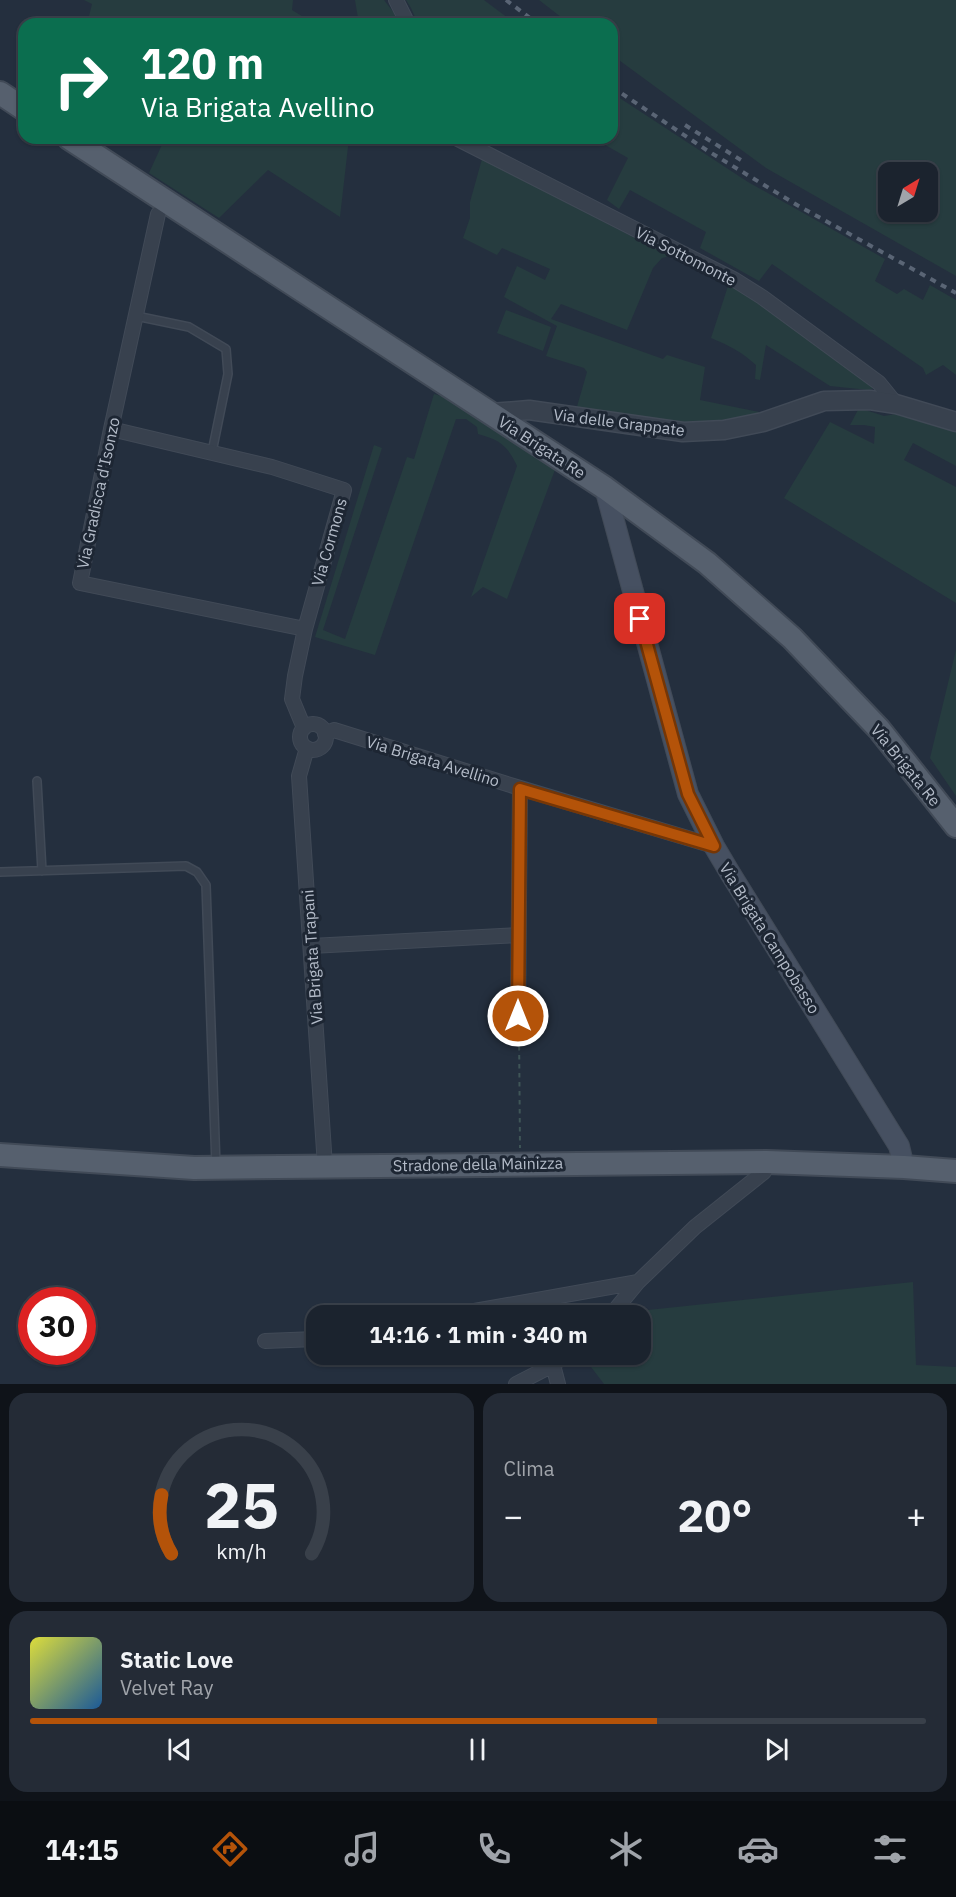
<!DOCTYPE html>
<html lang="it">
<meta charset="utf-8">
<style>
body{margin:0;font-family:"IBM Plex Sans",sans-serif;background:#242b36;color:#f1f3f6;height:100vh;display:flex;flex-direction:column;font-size:22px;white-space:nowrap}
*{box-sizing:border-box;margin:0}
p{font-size:20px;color:#a0a4aa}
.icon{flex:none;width:33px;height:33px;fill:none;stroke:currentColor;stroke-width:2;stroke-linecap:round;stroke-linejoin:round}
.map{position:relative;height:1384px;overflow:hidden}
.side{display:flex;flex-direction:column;gap:9px;padding:9px;background:#0f1319;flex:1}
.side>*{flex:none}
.hud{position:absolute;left:18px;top:18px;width:600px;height:126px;border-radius:18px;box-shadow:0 2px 4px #0004,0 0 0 2px #39404a;background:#0b6e4f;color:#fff;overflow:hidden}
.needle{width:39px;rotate:38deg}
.buttons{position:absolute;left:878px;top:162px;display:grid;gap:12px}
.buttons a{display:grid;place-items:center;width:60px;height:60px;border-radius:12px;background:#1b232e;box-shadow:0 2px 4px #0004,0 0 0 2px #39404a;font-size:30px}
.speed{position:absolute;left:18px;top:1287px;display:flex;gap:12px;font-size:30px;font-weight:700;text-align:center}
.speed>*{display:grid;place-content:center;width:78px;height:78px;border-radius:50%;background:#1b232e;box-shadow:0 2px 4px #0004,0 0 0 2px #39404a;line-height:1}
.speed .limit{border:9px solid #d22;background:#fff;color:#111}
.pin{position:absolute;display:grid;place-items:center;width:51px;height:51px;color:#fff;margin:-26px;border-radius:12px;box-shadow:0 3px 9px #0006}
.me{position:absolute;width:66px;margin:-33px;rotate:0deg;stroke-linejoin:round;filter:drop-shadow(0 0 4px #0008)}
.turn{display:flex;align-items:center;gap:21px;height:126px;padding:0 24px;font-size:27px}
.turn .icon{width:78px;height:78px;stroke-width:2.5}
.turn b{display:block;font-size:42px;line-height:51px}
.big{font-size:45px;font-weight:700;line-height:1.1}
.side .tile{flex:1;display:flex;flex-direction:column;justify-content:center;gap:9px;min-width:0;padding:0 21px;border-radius:18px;background:#242b36}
.side .dial{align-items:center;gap:0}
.dial svg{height:156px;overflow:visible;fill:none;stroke:#39404a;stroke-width:7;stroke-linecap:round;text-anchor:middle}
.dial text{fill:#f1f3f6;stroke:none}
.song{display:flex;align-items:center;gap:18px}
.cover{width:72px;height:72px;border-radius:9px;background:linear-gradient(135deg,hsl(60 70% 55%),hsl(210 70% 35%))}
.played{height:6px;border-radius:3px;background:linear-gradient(90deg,#b45309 70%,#39404a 70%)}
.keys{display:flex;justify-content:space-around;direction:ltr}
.heat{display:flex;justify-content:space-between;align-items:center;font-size:33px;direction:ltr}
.side .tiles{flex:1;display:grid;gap:9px;grid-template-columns:1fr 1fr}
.tile:last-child{grid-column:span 2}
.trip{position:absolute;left:306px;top:1305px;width:345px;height:60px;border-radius:18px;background:#1b232e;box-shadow:0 2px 4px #0004,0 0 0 2px #39404a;font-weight:700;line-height:60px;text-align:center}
.tab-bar{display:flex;height:96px;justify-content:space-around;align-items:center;background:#0b0e12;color:#a0a4aa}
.tab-bar .icon{width:42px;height:42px}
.tab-bar .active{color:#b45309}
.tab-bar b{font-size:27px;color:#f1f3f6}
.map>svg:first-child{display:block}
.green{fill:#263c3f;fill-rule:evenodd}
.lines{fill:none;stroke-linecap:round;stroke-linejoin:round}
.service-casing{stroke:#414a57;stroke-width:10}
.minor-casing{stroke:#414a57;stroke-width:16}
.tertiary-casing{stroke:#414a57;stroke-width:21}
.secondary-casing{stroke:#414a57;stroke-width:22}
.primary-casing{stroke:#414a57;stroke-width:26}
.path{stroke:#3f5557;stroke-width:2;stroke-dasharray:4.5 4.5;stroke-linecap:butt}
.service{stroke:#38414e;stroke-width:7}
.minor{stroke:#38414e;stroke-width:14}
.tertiary{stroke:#38414e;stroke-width:18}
.secondary{stroke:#465061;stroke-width:20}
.primary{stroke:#56606e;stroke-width:22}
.rail{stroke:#5a6575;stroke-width:4;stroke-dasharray:6 6;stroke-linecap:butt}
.route-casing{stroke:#753606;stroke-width:15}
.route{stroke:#b45309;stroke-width:10}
.labels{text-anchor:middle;stroke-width:6;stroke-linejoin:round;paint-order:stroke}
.street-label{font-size:16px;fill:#b4bcc9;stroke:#1d2633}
</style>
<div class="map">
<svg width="956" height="1384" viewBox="0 0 956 1384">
<rect width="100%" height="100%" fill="#242f3e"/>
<!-- green -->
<path class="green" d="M84,0h209l-1,10 23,14h-228l5,-20z
M355,0h29l10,13 3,11h-38z
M406,0h78l32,24h-98l-7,-16z
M539,0h417v276l-190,-108 -154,-113v-31h-42zM888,172h39v40h-39z
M612,93l136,89 137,77 -10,22 22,13 7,-5 19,11 7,-15 26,15v75l-13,-10 -17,10 -3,-7 -151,-104 -13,17 -59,-33 6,-16 -76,-42 -11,19 -12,-9 21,-42 -35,-20h19z
M165,138h184l-9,79 -72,-47 -49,48 -70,-45z
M482,159l188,97 -8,2 -9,10 -26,62 -66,-26 -10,15 112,40 4,-4 38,12 -5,33 69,14 -44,10 -47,1 -102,-15 11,-38 -3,-4 -38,-12 11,-30 -53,-29 13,-31 28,14 5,-11 -48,-21 -5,7 -34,-17 7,-20v-16z
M729,283l38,26 107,79 -6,2 -38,-4 -64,-41 -6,35 -5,-1 1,-14c-14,-13 -28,-20 -45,-27z
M506,310l45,17 -8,24 -46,-18z
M434,394l23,6 99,67 -49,132 -24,-12 -12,10 46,-131c-10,-21 -17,-26 -39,-32l-1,-7 -11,-8h-10l-81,236 -60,-18 59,-192 8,3 -59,182 22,9 62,-182 7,2z
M859,408l25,8 24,-4 48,16v38l-43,-23 -9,17 52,27v116l-172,-105 46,-76 44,22 1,-17 -11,-2h-14z
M956,650v146l-26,-38z
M913,1282l3,83 40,2v17h-352l-19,-25 6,-4 49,-1v-38l-16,-1 5,-3z"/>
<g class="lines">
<defs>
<path id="service" d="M136,316l53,11 37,22 2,25 -16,78
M37,781l5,90
M0,872l186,-6 11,6 9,13 10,281"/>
<path id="minor" d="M396,0l12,24
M456,138l279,142 27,17 117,86 17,21
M158,214l-47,215 -31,154 225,46
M111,429l161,38 72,23 -39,139 -10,47 -3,23 12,29
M300 737a13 13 0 1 1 26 0a13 13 0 1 1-26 0Z
M325,734l9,-4 186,58 194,58
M307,748l-8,28 26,390
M311,946l207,-11
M518,1016l2,-228
M446,1316l192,-34
M610,1316l28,-34 57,-55 69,-55 3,-10
M265,1341l51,-2
M553,1365l5,19
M516,1384l37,-19 13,-11"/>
<path id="tertiary" d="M491,413l38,-3 154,22 41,-2 39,-8 61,-21 46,-1 26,4 60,18"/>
<path id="secondary" d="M605,488l83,306 26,52 16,27 169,273 5,21"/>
<path id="primary" d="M0,93l24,16
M69,138l536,350 102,75 85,75 87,91 77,97
M0,1155l194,13 573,-6 137,5 52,4"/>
</defs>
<!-- service casing -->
<use href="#service" class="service-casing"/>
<!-- minor casing -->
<use href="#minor" class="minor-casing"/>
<!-- tertiary casing -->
<use href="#tertiary" class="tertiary-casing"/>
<!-- secondary casing -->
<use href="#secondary" class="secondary-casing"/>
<!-- primary casing -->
<use href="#primary" class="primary-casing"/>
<!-- path -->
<path class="path" d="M519,1028l1,120"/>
<!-- service -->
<use href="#service" class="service"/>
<!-- minor -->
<use href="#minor" class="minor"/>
<!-- tertiary -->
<use href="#tertiary" class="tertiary"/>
<!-- secondary -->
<use href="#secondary" class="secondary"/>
<!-- primary -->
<use href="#primary" class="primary"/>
<!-- rail -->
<path class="rail" d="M506,0l32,24
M612,87l96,64 89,54 159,88
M685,125l59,37"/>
</g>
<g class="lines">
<defs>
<path id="route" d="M518,1016l2,-227 194,57 -26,-52 -48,-175"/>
</defs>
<!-- route casing -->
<use href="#route" class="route-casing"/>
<!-- route -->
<use href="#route" class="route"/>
</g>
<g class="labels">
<!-- street labels -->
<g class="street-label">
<text transform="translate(686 256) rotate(27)" y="6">Via Sottomonte</text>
<text transform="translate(619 422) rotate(7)" y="6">Via delle Grappate</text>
<text transform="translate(542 447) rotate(33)" y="6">Via Brigata Re</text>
<text transform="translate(98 493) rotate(-78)" y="6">Via Gradisca d'Isonzo</text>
<text transform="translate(329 542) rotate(-74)" y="6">Via Cormons</text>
<text transform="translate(433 761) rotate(17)" y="6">Via Brigata Avellino</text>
<text transform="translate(906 765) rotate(51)" y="6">Via Brigata Re</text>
<text transform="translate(770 938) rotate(58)" y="6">Via Brigata Campobasso</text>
<text transform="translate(312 957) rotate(-94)" y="6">Via Brigata Trapani</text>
<text transform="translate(478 1164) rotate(-1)" y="6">Stradone della Mainizza</text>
</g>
</g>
</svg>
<div class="buttons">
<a><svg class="needle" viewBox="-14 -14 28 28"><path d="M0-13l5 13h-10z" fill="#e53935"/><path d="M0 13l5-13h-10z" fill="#a0a4aa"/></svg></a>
</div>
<div class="speed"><div class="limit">30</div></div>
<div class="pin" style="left:640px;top:619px;background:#d93025"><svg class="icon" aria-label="arrive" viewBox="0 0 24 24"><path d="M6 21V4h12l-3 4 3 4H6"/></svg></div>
<svg class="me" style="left:518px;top:1016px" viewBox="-20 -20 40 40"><circle r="17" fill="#b45309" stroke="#fff" stroke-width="3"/><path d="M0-11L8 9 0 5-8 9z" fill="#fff"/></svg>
<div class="trip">14:16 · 1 min · 340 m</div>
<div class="hud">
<div class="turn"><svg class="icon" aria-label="right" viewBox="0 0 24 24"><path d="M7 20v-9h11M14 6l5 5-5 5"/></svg><div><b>120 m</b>Via Brigata Avellino</div></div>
</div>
</div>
<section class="side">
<div class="tiles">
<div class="tile dial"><svg viewBox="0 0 100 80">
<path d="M14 69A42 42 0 1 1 86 69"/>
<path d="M14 69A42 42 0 0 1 9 39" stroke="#b45309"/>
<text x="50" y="56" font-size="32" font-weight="700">25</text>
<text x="50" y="72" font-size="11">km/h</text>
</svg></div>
<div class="tile"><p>Clima</p>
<div class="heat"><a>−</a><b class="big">20°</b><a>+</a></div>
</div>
<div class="tile">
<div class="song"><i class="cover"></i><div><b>Static Love</b><p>Velvet Ray</p></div></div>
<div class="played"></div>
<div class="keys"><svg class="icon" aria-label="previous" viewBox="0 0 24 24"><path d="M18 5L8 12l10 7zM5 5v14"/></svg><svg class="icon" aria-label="pause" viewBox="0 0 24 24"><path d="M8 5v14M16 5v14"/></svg><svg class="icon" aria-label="next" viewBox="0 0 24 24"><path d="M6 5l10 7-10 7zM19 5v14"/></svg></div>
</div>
</div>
</section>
<nav class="tab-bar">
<b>14:15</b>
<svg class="icon active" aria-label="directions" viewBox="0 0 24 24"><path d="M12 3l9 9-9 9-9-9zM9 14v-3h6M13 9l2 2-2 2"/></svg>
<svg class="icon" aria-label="music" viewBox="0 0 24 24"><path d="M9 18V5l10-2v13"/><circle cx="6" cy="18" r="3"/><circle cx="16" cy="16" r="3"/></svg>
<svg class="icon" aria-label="phone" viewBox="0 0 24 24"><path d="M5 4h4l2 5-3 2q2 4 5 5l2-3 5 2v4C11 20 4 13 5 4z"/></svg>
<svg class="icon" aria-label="climate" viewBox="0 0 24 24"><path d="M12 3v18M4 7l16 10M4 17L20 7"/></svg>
<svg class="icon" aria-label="car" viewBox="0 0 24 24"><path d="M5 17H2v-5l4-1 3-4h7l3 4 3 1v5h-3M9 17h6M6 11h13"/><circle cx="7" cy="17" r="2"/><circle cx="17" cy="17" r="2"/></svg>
<svg class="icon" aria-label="filters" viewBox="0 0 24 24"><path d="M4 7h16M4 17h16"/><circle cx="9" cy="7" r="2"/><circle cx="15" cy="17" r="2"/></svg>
</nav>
